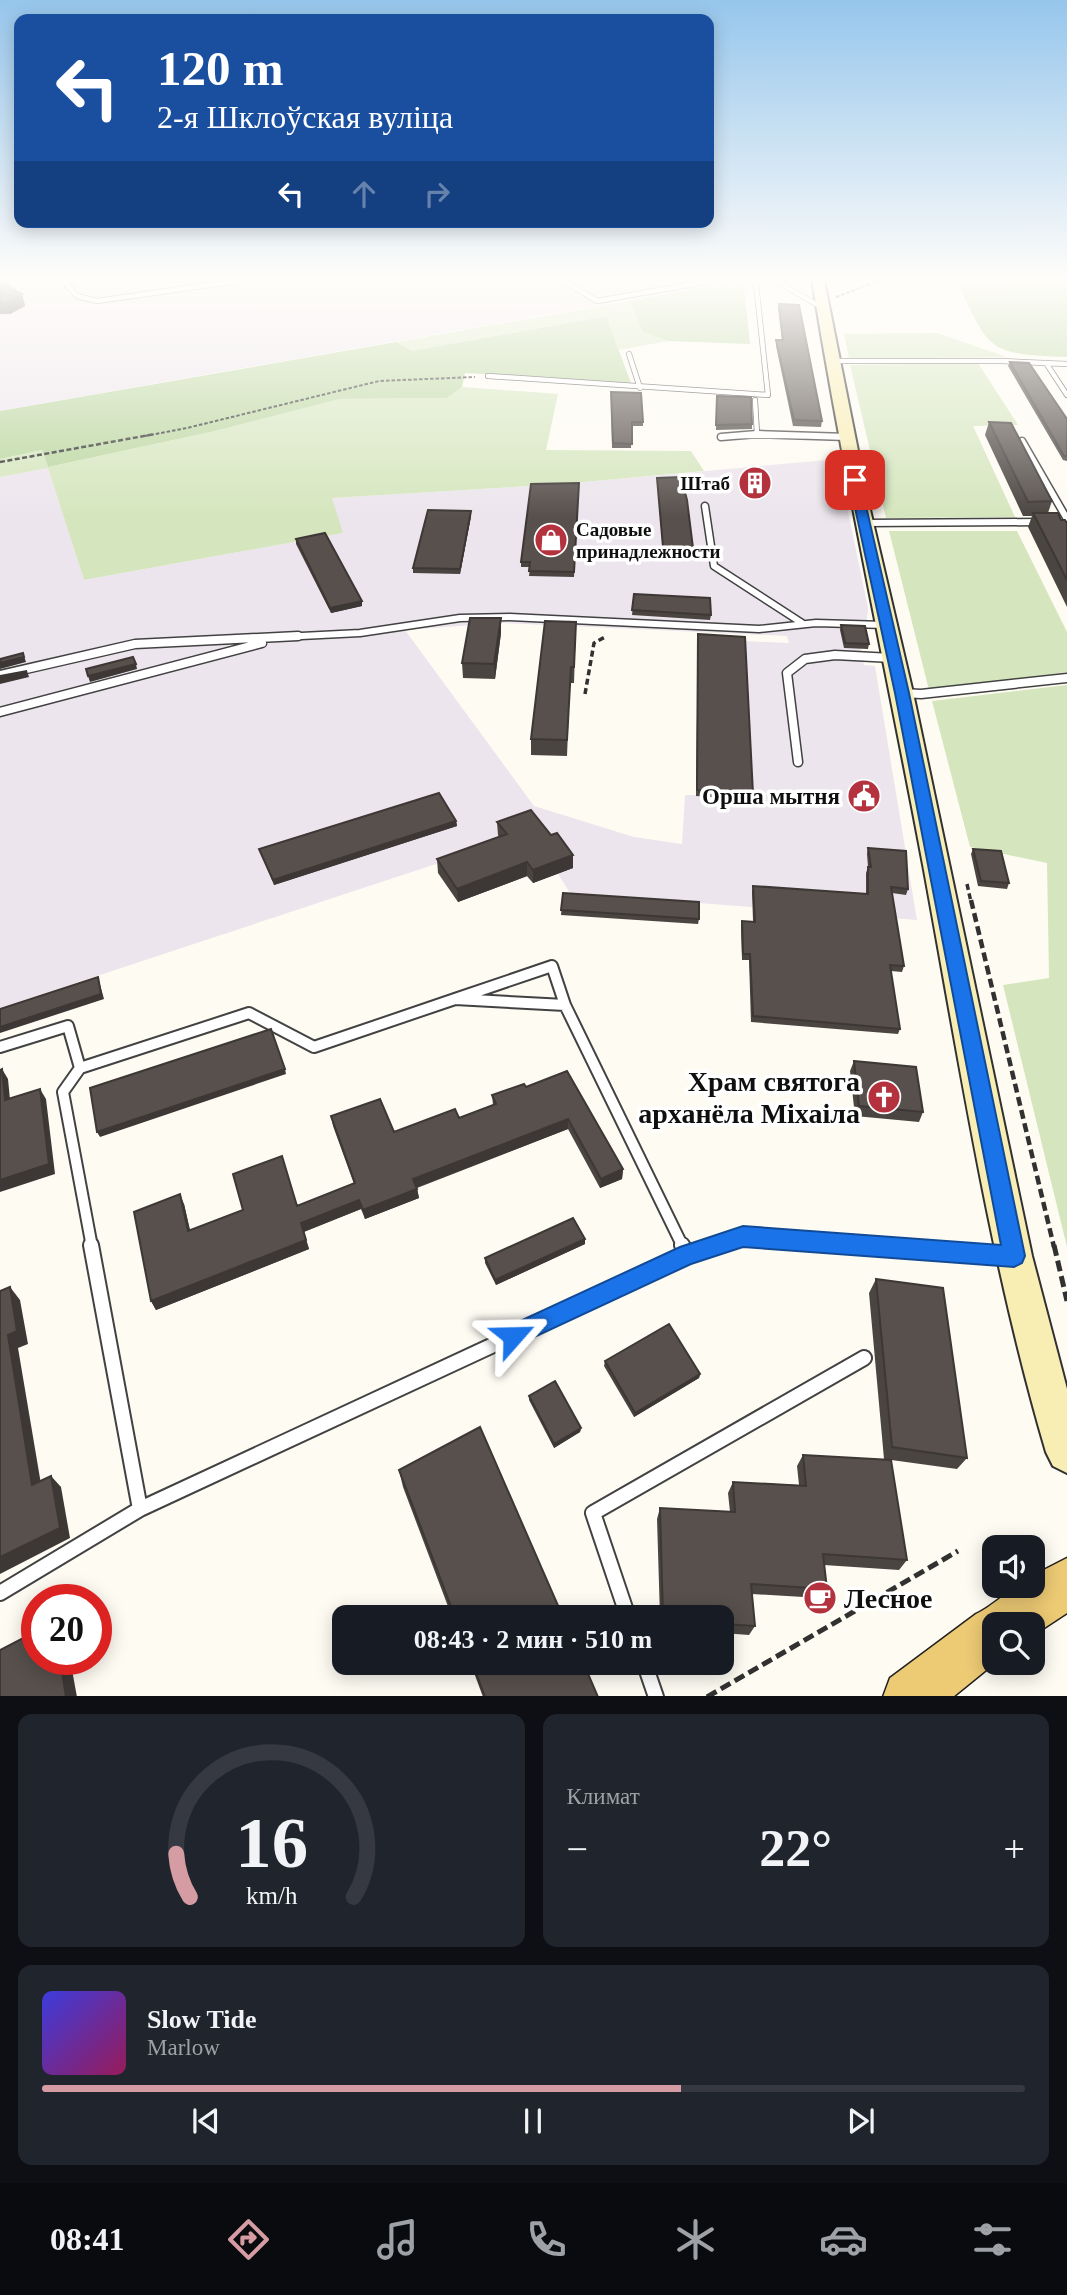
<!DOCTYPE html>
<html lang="ru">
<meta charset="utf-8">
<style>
body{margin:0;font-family:Georgia,serif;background:#20242c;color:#f1f3f6;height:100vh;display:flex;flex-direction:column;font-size:26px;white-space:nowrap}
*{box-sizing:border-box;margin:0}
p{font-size:23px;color:#9ea1a6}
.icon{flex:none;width:38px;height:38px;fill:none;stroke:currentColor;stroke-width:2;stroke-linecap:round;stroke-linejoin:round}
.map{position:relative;height:1696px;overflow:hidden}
.panel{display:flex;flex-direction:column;gap:18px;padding:18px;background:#0d0f14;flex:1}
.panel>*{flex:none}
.banner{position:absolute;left:14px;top:14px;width:700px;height:214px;border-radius:14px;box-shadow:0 4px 18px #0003;background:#1a4fa0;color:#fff;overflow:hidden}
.controls{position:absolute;left:982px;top:1535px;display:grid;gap:14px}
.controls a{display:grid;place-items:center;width:63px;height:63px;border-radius:14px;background:#171b24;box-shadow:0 4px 18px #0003;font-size:35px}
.speed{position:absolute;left:21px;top:1584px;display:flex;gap:14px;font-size:35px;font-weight:700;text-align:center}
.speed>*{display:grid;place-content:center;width:91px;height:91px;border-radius:50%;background:#171b24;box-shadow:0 4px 18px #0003;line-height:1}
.speed .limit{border:10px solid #d22;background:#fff;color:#111}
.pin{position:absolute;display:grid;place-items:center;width:60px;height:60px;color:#fff;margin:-30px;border-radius:14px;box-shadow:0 4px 10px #0006}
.me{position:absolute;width:77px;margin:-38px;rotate:65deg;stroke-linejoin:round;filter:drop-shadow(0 0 5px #0008)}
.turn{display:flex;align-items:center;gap:24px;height:147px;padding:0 28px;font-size:32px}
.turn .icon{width:91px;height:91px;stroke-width:2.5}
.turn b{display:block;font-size:49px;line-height:60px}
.lanes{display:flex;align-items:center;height:66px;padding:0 28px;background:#0003;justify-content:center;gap:35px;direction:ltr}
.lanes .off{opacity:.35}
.big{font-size:52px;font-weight:700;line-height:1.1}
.panel .card{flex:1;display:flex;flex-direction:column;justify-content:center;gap:10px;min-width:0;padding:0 24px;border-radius:14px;background:#20242c}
.panel .dial{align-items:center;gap:0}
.dial svg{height:182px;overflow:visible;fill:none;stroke:#363941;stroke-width:7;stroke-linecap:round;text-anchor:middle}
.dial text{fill:#f1f3f6;stroke:none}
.song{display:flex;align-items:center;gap:21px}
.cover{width:84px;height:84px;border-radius:10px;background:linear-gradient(135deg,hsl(240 70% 55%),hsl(330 70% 35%))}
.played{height:7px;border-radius:4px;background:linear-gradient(90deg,#d69ca3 65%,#363941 65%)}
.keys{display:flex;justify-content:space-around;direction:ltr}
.heat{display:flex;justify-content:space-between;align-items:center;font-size:38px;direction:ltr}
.panel .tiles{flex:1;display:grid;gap:18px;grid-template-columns:1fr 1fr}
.card:last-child{grid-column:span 2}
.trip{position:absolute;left:332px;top:1605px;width:402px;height:70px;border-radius:14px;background:#171b24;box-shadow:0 4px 18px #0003;font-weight:700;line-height:70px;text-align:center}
.tab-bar{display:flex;height:112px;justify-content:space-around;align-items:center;background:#090b0e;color:#9ea1a6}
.tab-bar .icon{width:49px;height:49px}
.tab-bar .on{color:#d69ca3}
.tab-bar b{font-size:32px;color:#f1f3f6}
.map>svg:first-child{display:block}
.industrial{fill:#ece5ed;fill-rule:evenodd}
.green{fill:#d5e6be}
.forest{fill:#bad69f}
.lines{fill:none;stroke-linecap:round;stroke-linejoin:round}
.lane-far4-casing{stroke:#424242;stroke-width:6}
.lane-far3-casing{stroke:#424242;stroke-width:9}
.lane-far2-casing{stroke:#424242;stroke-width:11}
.lane-far1-casing{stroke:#424242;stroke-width:14}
.lane-casing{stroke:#424242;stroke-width:18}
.secondary-casing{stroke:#313131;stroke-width:4}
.primary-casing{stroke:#202020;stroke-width:3}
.path-far4{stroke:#313131;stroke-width:2;stroke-dasharray:3.5 2;stroke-linecap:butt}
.path-far3{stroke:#313131;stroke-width:2.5;stroke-dasharray:5 2.5;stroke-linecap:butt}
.path-far2{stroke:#313131;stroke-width:3.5;stroke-dasharray:6 3.5;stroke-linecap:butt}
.path-far1{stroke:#313131;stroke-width:4.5;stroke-dasharray:9 4.5;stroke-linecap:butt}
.path{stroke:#313131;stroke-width:5;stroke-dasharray:11 5;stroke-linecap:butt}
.lane-far4{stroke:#fff;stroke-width:4.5}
.lane-far3{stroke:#fff;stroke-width:6}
.lane-far2{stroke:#fff;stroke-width:8}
.lane-far1{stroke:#fff;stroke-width:10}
.lane{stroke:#fff;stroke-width:14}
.secondary{fill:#f8edb3;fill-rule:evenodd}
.primary{fill:#edca74;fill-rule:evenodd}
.wall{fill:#4b4541}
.shaded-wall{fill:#3d3835}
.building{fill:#57504c;stroke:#3d3835;stroke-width:2}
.route{fill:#1a73e8;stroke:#114b97;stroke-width:2}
.labels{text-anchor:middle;stroke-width:7;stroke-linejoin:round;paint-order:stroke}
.far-poi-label{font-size:19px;font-weight:bold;fill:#0f0f0f;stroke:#fff;text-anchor:end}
.poi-label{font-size:23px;font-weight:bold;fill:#0f0f0f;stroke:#fff;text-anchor:end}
.near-poi-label{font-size:28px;font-weight:bold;fill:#0f0f0f;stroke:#fff;text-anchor:end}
</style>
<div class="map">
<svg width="1067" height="1697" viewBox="0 0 1067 1697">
<rect width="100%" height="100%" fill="#fefbf3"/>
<!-- industrial -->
<path class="industrial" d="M0,280h737l8,4 -1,3 -35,-1 -709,125z
M837,459l31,149 -1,11 -5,5 -1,25 3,16 11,1 42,254 -347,-27 -12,-19 -25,9 -6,-6 -18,6 -64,-22 -445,147v-531l48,-10 36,113 258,-47 -11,-35 231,-14zM502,623l285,13 2,7 -92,-4 -1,156h-11l-3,49 -48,-7 -100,-31 -129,-176z"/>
<!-- green -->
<path class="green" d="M630,301l13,31 25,9 -49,9 -14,-34 -193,35 -16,-9z
M937,333l70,24 -158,2 -5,-25z
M978,363l40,62 -45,1 42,91 -129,1 -36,-153z
M462,387l96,7 -12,56 145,1 13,20 -142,13 -230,14 11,35 -259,47 -36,-112 -48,9v-18l42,-9 6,17 167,-36 125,-32 107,-1z
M889,531h128l50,101v40l-138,18z
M1067,685v562l-64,-262 46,-7 -2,-115 -77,-16 -38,-146z"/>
<!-- forest -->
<path class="forest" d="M956,280h111v77c-81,-3 -77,-6 -111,-77z
M709,286l35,1 6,57 -82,-3 -25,-9 -13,-31z
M606,316l25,67 -166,-10 -3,14 -15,11 -107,1 -125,32 -167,36 -6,-17 -42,9v-48l396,-69 16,9z"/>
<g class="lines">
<defs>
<path id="lane-far4" d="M63,280l14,16 20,5 147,-21
M562,280l35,21 120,-21
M774,280l49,28
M629,354l11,34
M834,361h167l66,3
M1046,363l21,32
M488,376l280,19 -12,-111 13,-4
M755,400l2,34
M738,436h67"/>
<path id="lane-far3" d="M721,437l36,-3 90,3
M1022,441l45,78
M705,506l9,60 88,57
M863,523l177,-1
M262,638l98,-5 100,-15 50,-1 249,12 57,-6 69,2"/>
<path id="lane-far2" d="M0,675l135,-31 163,-8
M902,693l19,1 146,-16
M0,712l262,-69
M798,762l-11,-89 18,-14 30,-4 57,3"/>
<path id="lane-far1" d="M552,966l13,39 -110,-6z
M565,1005l118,242
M0,1047l68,-21 12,42
M92,1247l-29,-155 17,-24 169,-55 65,34 141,-48
M712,1247l31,-10 143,10"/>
<path id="lane" d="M91,1245l49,264
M682,1245l5,10
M860,1245l145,10
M0,1593l140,-84 547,-254 31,-10
M628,1617l-35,-104 271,-155
M644,1662l12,35"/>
<path id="secondary" d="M812,280h12l44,221 45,192 119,563 35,133v84l-14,-7 -7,-14c-56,-190 -86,-387 -122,-582 -37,-197 -80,-392 -112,-590z"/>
<path id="primary" d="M1067,1558v55l-35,23v-12h-38v38h2l-43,35h-70l7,-19 86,-64c20,-9 32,-28 56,-28v-10z"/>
</defs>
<!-- lane-far4 casing -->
<use href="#lane-far4" class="lane-far4-casing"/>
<!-- lane-far3 casing -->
<use href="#lane-far3" class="lane-far3-casing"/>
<!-- lane-far2 casing -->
<use href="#lane-far2" class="lane-far2-casing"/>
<!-- lane-far1 casing -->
<use href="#lane-far1" class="lane-far1-casing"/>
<!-- lane casing -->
<use href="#lane" class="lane-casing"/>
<!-- secondary casing -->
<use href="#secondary" class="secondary-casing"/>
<!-- primary casing -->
<use href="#primary" class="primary-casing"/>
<!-- path-far4 -->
<path class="path-far4" d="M836,297l44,-17
M145,436l42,-8 192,-47 96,-4"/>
<!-- path-far3 -->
<path class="path-far3" d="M0,462l155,-28"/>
<!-- path-far2 -->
<path class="path-far2" d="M585,694l9,-51 11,-6
M967,884l4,18"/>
<!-- path-far1 -->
<path class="path-far1" d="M971,900l83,347"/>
<!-- path -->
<path class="path" d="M1054,1245l13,56
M707,1697l251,-146"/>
<!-- lane-far4 -->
<use href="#lane-far4" class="lane-far4"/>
<!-- lane-far3 -->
<use href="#lane-far3" class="lane-far3"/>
<!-- lane-far2 -->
<use href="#lane-far2" class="lane-far2"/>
<!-- lane-far1 -->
<use href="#lane-far1" class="lane-far1"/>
<!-- lane -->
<use href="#lane" class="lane"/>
<!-- secondary -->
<use href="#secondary" class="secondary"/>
<!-- primary -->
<use href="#primary" class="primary"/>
</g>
<!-- wall -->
<path class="wall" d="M0,280l9,7 13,7 3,12 -15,8h-10z
M779,304l43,117 -1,6 -28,-1 -17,-80v-6h6l-4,-31z
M1010,362l57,57v42l-4,-1 -55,-94z
M611,392l32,30v4h-11l-1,22h-19z
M716,400l36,24v5l-36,1z
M989,422l63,79 -4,12 19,10v84l-39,-80 4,-11h-9l-38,-81z
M657,478l36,70v5l-30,-1z
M579,483l-5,94 -45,-1 1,-9h-9v-5z
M471,511v5l-11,58 -47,-1v-5z
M296,539l66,62v5l-31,7 -35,-69z
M634,594l77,21 -1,5 -78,-5z
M576,622l-2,61h-4l-3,73 -36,-1v-16z
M841,625l28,19 -1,5 -24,-1 -4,-18z
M501,633l-6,46 -32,-1 -1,-15z
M698,634l55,160 -1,6 -56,-4z
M456,821l1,5 -183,59 -15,-36z
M497,822l54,13 22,20v13l-40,15 -6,-7 -69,26 -20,-29 -1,-14 62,-22 -1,-2z
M868,848l40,41 -2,6 -14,-2 12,73 -2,6 -11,-1 9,58 -2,5 -147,-12 -2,-62h-7l-1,-34 1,-5h11l-1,-29 1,-6 113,8v-21l2,-6 -1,-13z
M973,849l36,34 -2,6 -29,-3 -7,-32z
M563,893l136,26 -1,5 -137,-9z
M854,1061l69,51 -4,10 -64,-6 -5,-45z
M567,1071l56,98 -1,10 -22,9 -32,-59 -151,59 2,10 -54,21 -4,-10 -57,23 5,17 -153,61 -5,-9 33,-97 6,26 107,-24 57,-22 -21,-58 -2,-10 63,16 65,-14 34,-13 -1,-10 34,-8z
M585,1239v5l-89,41 -11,-22v-5z
M876,1279l91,179 -10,11 -73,-10 -15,-166z
M605,1361l95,13 -1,4 -65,39 -30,-51z
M529,1396l52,32 -1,4 -26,16 -25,-48z
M803,1455l104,105 -8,10 -75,-5 3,24 -7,9 -68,-4 3,32 -6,9 -26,-2v-16h-63l-3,-98 3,-11 70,4 -2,-19 5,-11 66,3 -2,-19z
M399,1470l164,147h-111l-49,-130z
M470,1662h113l15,35h-115z"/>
<!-- shaded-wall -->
<path class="shaded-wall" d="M22,294l3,12 -15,8 -4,-11z
M471,511v5l-11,58v-5z
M362,601v5l-31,7 -1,-5z
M501,618v15l-6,46 -1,-15z
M23,653l3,9 -26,7v-6z
M136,664l1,5 -47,13 -2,-6z
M27,671l2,6 -29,7v-6z
M456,821l1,5 -183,59 -1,-5z
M573,855v13l-40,15v-13z
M527,862v14l-69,26 -1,-13z
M98,977l6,22 -104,34v-6z
M2,1069l6,10 3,31 -6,-10z
M285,1069l1,5 -186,63 -3,-5z
M40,1089l6,10 9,75 -55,18v-12z
M568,1119v10l-153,59 -2,-9z
M623,1169l-1,10 -22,9 1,-9z
M417,1189l2,9 -54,21 -2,-9z
M180,1194l4,10 8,36 -4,-9z
M359,1200l2,9 -58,23 -2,-9z
M585,1239v5l-89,41 -1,-5z
M306,1240l3,9 -153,61 -5,-9z
M10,1287l10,13 8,44 -10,4 25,148 -11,-11 -24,-150z
M700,1374l-1,4 -65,39 1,-4z
M581,1428l-1,4 -26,16v-4z
M51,1476l10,11 9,51 -70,36v-17z
M60,1659h10l7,38h-11z"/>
<!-- building -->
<path class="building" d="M0,280h6l3,7 13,7 -16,9 -6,-1z
M779,304l20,1 23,116 -28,-1 -18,-80h7z
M1010,362l19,1 38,56v37h-3z
M611,392l30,1 2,29h-11v22l-19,-1z
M717,396l34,1 1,27 -36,1z
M989,422l22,1 41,78 -24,1z
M681,477l6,23 6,48 -30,-1 -6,-69z
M579,483l-5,89 -45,-1 1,-9h-9l10,-78z
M428,510l43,1 -11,58 -47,-1z
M1033,513h25l3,7h4l2,3v57z
M325,533l37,68 -32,7 -34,-69z
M634,594l76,4 1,17 -79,-5z
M470,618h31l-7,46 -32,-1z
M545,621l31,1 -2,45h-3l-4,73 -36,-1z
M841,625l24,1 4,18 -24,-1z
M698,634l47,3 8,157 -56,-4z
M23,653l1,4 -24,6v-4z
M133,657l3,7 -48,12 -2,-7z
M27,671l-27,7v-2z
M439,793l17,28 -183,59 -14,-31z
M531,810l20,25 6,-2 16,22 -40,15 -6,-8 -70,27 -20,-30 70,-25 -10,-12z
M868,848l38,3 2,38 -17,-2 13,79 -14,-1 10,64 -147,-13 -3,-62h-7l-1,-33 13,1 -2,-36 115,8v-27h3z
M973,849l28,2 8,32 -28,-2z
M563,893l136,9v17l-138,-9z
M98,977l3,17 -101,33v-18z
M271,1029l14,40 -188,63 -7,-44z
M854,1061l62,6 7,45 -64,-6z
M2,1069l3,31 35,-11 9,75 -49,16v-110z
M567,1071l56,98 -22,10 -33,-60 -155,60 4,10 -54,21 -4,-10 -58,23 5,17 -155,61 -17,-89 46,-18 8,37 55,-21 -10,-36 49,-18 15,50 58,-23 -24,-67 49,-17 14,33 61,-23 4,9 37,-14 -4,-9 32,-11 2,3z
M573,1218l12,21 -90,41 -10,-22z
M876,1279l67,9 24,170 -75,-11z
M10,1287l7,44 -9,4 24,150 19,-9 9,52 -60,29v-266z
M669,1324l31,50 -65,39 -30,-52z
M555,1381l26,47 -27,16 -25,-48z
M480,1427l83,190h-108l-56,-147z
M803,1455l88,5 16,100 -84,-6 4,35 -76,-5 4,42 -32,-2v-7h-60l-3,-109 75,4 -2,-30 73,4z
M37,1631v28h23l6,38h-66v-47z
M472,1662h111l15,35h-113z"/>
<!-- sky -->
<linearGradient id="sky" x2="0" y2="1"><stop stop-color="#96c6ec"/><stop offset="0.54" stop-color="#fffdfa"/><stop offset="1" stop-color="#fffdfa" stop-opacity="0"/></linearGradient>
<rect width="1067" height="517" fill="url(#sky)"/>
<!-- route -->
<path class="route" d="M855,477l5,3 49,213 116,563 -3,7 -8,4 -271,-20 -52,17 -178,83 -8,-3 -3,-8 3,-8 175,-81 63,-21 258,19 -106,-552 -46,-213z"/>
<!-- icons -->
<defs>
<symbol id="building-disc" viewBox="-11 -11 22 22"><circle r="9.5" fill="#b4323e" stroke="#fff"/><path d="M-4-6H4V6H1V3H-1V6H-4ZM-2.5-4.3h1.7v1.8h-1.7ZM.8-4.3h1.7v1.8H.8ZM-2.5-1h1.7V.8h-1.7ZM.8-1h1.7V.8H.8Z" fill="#fff"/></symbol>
<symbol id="shop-disc" viewBox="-11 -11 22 22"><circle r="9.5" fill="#b4323e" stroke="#fff"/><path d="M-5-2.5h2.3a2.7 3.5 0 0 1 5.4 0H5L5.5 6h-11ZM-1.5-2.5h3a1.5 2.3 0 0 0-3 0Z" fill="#fff"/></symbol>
<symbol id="civic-disc" viewBox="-11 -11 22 22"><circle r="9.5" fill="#b4323e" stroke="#fff"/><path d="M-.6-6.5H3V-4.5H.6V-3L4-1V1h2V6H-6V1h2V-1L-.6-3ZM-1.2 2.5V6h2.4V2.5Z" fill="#fff"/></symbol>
<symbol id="church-disc" viewBox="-11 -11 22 22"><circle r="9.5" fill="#b4323e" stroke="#fff"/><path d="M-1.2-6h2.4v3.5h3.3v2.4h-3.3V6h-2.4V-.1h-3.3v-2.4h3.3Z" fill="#fff"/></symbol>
<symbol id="cafe-disc" viewBox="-11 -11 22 22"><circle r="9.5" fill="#b4323e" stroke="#fff"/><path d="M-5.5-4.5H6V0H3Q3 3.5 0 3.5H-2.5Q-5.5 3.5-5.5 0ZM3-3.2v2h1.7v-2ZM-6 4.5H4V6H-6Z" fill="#fff"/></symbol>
</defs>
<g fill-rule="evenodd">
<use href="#building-disc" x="736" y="464" width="38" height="38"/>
<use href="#shop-disc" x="532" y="521" width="38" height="38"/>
<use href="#civic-disc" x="845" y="777" width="38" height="38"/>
<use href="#church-disc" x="865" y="1078" width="38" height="38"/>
<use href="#cafe-disc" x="801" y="1579" width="38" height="38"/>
</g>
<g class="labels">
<!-- far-poi labels -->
<g class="far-poi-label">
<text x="730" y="490">Штаб</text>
<text x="576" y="536" text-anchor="start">Садовые<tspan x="576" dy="22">принадлежности</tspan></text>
</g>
<!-- poi labels -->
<g class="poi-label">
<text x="840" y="804">Орша мытня</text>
</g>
<!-- near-poi labels -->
<g class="near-poi-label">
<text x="860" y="1091">Храм святога<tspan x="860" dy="32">арханёла Міхаіла</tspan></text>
<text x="844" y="1608" text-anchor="start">Лесное</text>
</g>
</g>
</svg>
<div class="controls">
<a><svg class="icon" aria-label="sound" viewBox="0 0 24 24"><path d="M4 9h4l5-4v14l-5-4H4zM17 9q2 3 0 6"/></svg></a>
<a><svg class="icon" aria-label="search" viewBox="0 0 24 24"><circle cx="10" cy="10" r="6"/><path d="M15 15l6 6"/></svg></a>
</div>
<div class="speed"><div class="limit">20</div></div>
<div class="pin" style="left:855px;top:480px;background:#d93025"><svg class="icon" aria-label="arrive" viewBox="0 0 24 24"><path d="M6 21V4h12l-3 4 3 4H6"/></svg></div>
<svg class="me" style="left:513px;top:1336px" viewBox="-20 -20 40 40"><path d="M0-17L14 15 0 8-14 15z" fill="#1a73e8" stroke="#fff" stroke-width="4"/></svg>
<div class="trip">08:43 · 2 мин · 510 m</div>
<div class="banner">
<div class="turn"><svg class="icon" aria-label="left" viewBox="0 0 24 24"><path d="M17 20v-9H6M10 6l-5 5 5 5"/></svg><div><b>120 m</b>2-я Шклоўская вуліца</div></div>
<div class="lanes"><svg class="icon" aria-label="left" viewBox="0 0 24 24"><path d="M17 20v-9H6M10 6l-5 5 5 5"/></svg><svg class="icon off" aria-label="ahead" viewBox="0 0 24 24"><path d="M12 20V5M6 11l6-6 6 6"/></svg><svg class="icon off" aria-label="right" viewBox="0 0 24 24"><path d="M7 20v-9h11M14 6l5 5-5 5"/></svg></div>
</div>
</div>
<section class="panel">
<div class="tiles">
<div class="card dial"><svg viewBox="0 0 100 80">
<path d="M14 69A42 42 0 1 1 86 69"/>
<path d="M14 69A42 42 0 0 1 8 50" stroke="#d69ca3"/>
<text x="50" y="56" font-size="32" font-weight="700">16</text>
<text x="50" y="72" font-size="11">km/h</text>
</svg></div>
<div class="card"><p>Климат</p>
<div class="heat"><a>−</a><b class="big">22°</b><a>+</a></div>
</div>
<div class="card">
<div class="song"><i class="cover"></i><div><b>Slow Tide</b><p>Marlow</p></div></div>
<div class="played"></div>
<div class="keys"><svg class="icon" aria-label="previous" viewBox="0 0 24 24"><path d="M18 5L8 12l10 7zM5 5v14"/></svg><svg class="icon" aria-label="pause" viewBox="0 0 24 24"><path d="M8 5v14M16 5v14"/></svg><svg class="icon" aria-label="next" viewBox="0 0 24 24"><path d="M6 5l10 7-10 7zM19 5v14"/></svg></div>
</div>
</div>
</section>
<nav class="tab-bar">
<b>08:41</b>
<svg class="icon on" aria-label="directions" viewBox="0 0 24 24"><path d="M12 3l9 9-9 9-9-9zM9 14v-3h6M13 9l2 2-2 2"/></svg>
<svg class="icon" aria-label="music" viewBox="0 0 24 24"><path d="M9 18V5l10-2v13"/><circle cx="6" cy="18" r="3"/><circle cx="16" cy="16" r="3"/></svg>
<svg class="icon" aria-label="phone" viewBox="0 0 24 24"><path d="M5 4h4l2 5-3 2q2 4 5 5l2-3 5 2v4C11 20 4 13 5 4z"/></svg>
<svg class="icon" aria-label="climate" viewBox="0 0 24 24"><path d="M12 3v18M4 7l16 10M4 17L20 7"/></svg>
<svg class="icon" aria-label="car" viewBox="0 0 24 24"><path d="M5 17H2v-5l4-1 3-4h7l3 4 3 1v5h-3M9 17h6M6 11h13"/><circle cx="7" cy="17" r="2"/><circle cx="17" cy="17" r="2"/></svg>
<svg class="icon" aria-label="filters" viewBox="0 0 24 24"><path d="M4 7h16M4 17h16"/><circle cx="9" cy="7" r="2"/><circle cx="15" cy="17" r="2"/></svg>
</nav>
